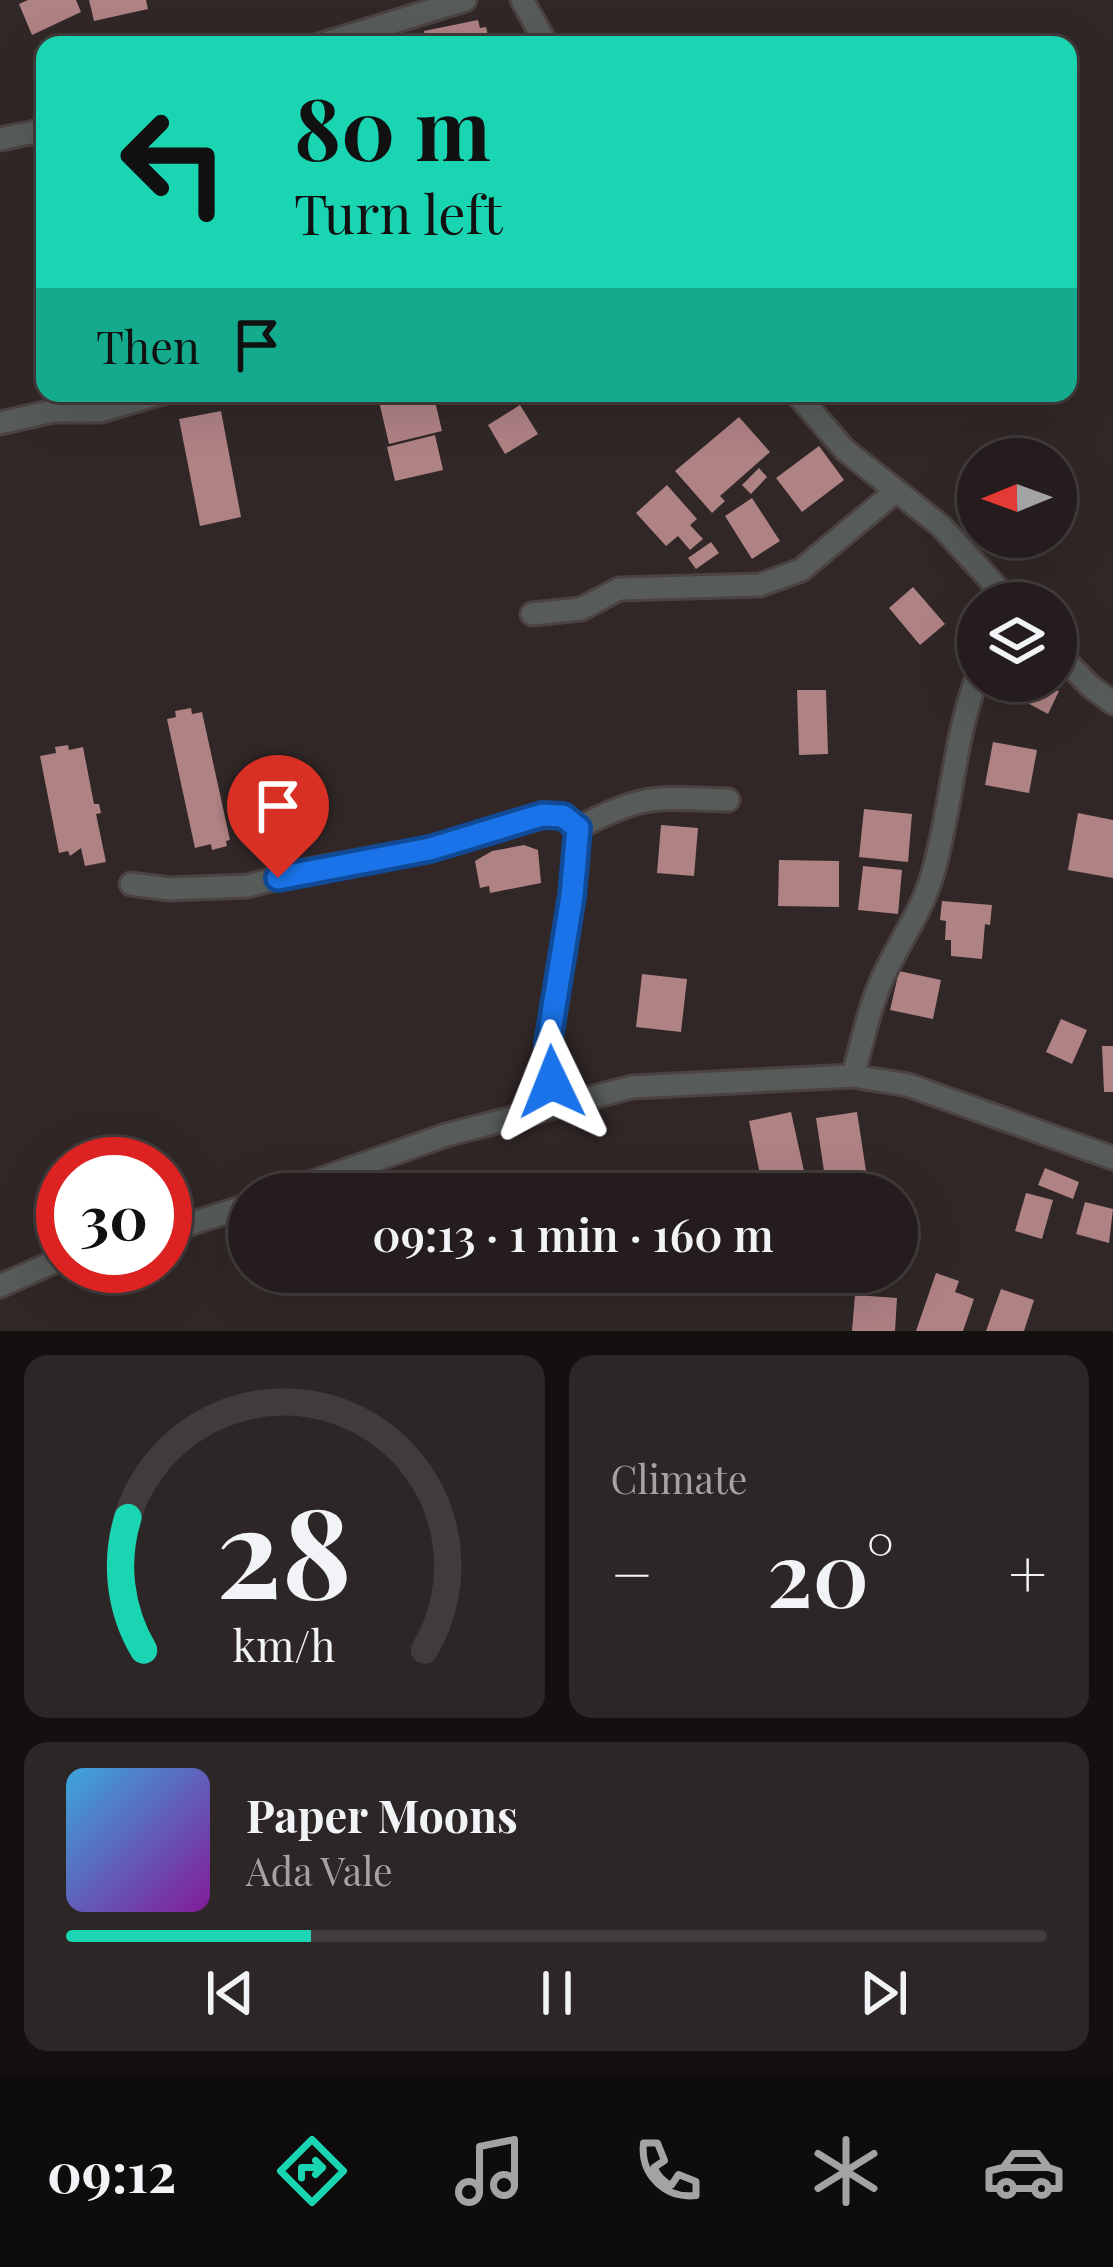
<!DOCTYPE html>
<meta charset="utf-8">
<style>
body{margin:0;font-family:"Playfair Display",serif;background:#2d2626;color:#f1f3f6;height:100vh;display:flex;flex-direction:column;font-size:45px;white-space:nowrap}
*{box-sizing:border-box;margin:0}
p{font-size:39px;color:#a3a2a4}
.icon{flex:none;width:66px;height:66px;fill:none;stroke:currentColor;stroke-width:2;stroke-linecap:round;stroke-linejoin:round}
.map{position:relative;height:1331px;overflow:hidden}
.drawer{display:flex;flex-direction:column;gap:24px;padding:24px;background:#141010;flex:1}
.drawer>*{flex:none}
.top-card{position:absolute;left:36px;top:36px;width:1041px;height:366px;border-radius:24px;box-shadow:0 12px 48px #0002,0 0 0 3px #423b3b;background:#1ad5b2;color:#111;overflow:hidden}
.needle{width:78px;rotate:269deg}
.fabs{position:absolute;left:957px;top:438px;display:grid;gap:24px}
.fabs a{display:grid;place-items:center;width:120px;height:120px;border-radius:50%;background:#251d1d;box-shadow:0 12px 48px #0002,0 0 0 3px #423b3b;font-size:60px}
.speed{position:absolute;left:36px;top:1137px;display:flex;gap:24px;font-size:60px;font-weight:700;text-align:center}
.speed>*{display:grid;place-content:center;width:156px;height:156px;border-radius:50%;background:#251d1d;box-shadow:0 12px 48px #0002,0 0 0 3px #423b3b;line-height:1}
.speed .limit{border:18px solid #d22;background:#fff;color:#111}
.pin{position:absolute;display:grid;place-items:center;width:102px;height:102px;color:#fff;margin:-123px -51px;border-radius:50% 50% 50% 0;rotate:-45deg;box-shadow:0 0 12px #0007}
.pin .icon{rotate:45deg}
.me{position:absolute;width:132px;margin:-66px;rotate:358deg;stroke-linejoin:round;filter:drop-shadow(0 0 9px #0008)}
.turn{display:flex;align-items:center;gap:42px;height:252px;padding:0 60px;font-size:54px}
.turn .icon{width:156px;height:156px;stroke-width:2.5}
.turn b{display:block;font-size:84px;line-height:102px}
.then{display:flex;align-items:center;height:114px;padding:0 60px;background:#0003;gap:24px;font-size:45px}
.big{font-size:90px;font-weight:600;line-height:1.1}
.drawer .widget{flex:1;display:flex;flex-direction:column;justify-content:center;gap:18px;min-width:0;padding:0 42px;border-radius:24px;background:#2d2626}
.drawer .dial{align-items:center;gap:0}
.dial svg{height:312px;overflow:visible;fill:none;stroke:#423b3b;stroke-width:7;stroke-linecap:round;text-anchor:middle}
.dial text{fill:#f1f3f6;stroke:none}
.song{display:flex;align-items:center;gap:36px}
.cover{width:144px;height:144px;border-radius:18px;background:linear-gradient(135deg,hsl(200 70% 55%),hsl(290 70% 35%))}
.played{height:12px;border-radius:6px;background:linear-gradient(90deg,#1ad5b2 25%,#423b3b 25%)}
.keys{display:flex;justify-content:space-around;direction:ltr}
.heat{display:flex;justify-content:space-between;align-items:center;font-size:66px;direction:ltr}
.drawer .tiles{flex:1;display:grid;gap:24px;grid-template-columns:1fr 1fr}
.widget:last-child{grid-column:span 2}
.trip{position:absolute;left:228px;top:1173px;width:690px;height:120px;border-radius:60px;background:#251d1d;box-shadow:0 12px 48px #0002,0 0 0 3px #423b3b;font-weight:600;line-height:120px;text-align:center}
.dock{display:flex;height:192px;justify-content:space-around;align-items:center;background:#0f0c0c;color:#a3a2a4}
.dock .icon{width:84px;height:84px}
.dock .on{color:#1ad5b2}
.dock b{font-size:54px;color:#f1f3f6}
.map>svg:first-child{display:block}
.building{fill:#af8284}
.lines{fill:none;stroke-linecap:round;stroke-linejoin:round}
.minor-casing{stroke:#4c4242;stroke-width:27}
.minor{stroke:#575c5a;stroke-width:21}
.route-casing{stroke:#114b97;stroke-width:30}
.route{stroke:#1a73e8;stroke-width:21}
</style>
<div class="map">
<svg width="1113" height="1331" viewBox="0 0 1113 1331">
<rect width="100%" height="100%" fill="#312727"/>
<!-- building -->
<path class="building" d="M28,0h48l5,12 -49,23 -13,-31z
M89,0h57l2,9 -54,12z
M478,20l2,8 6,-1 4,17 -63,1 -3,-14z
M377,393h56l9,38 -53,13z
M520,405l18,29 -33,20 -17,-29z
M221,411l20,106 -41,9 -21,-107z
M739,417l31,35 -50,44 5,5 -13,12 -37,-42z
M435,435l8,35 -48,11 -8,-34z
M819,446l25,34 -42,32 -26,-34z
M759,468l8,9 -16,17 -9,-9z
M667,485l30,34 -7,6 13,14 -13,11 -12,-14 -12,10 -30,-33z
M752,498l28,43 -28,18 -27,-43z
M711,542l8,11 -23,16 -8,-11z
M913,587l32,37 -25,21 -31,-37z
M987,681h28l-3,13 -27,-6z
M1032,681l27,10 -11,23 -26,-14z
M797,690h29l2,64 -29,1z
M191,708l1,6 10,-2 28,128 -4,1 1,5 -15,4 -1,-6 -16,4 -28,-129 9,-2 -1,-6z
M993,742l44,8 -8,43 -44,-8z
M68,745l1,5 14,-3 11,57h5l2,9 -5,1 10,48 -21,4 -4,-18 -11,8 -2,-5 -9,2 -19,-97 16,-3 -1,-6z
M864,809l48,5 -4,48 -49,-5z
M1078,813l35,7v58l-45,-8z
M661,825l37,3 -4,48 -37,-3z
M524,845l14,5 3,33 -51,10 -1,-7 -9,2 -5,-27 17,-10z
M779,860l60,1v46l-61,-1z
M863,866l39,4 -4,44 -40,-4z
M942,901l50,4 -2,20 -5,-1 -3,35 -31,-3v-16h-6l1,-19 -6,-1z
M899,971l42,9 -8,39 -43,-9z
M642,974l45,5 -6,53 -45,-5z
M1061,1019l26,11 -15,34 -26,-12z
M1102,1046h11v46h-9z
M791,1112l18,82h-45l-15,-73z
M857,1112l11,72 -41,7 -11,-73z
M1045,1168l34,14 -6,17 -35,-14z
M1026,1193l27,7 -11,39 -27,-8z
M1085,1202l28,7 -4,34 -33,-9z
M936,1273l23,8 -4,11 19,7 -11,32h-47z
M1001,1289l33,11 -10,31h-38z
M855,1295l42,3 -2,33h-43z"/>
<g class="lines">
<defs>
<path id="minor" d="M522,0l25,45
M319,45l146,-45
M0,139l45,-9
M796,393l49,57 96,76 70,77
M0,423l53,-12h48l61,-18
M532,614l49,-5 38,-20 141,-4 41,-15 94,-78
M1056,651l34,35 23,17
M578,828c66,-35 77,-30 150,-28
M131,884l38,5 79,-3 60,-16 122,-21 112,-34 21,1 15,12 -6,68 -25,148 5,38 17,22
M853,1076c9,-33 16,-68 30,-99 16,-35 38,-64 49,-101 20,-67 21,-135 46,-201
M279,1194l167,-59 186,-48 221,-11 55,9 205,73
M165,1232l84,-27
M0,1286l63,-28"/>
</defs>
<!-- minor casing -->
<use href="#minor" class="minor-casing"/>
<!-- minor -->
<use href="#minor" class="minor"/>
</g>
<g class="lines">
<defs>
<path id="route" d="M278,878l152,-29 112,-34 21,1 15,12 -6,68 -24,148 4,38"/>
</defs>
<!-- route casing -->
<use href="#route" class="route-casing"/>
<!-- route -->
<use href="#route" class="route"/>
</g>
</svg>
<div class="fabs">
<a><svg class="needle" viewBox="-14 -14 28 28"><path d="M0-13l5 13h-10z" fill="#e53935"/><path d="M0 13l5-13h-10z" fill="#a3a2a4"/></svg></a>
<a><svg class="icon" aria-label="layers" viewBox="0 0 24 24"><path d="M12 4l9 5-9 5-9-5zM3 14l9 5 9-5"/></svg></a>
</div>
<div class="speed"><div class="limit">30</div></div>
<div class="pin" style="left:278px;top:878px;background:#d93025"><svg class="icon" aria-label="arrive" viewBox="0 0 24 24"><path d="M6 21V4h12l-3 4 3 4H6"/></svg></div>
<svg class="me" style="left:552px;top:1082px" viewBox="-20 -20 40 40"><path d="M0-17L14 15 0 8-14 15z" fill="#1a73e8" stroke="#fff" stroke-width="4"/></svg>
<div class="trip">09:13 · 1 min · 160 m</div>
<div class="top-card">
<div class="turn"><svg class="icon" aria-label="left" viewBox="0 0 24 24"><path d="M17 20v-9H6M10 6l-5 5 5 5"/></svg><div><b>80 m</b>Turn left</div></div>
<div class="then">Then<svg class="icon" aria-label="arrive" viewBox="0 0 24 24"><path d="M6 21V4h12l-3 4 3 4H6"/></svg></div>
</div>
</div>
<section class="drawer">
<div class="tiles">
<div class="widget dial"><svg viewBox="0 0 100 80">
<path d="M14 69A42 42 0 1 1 86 69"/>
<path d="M14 69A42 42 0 0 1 10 35" stroke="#1ad5b2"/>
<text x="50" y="56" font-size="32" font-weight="700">28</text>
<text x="50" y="72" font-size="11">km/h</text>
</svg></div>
<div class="widget"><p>Climate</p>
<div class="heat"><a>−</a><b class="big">20°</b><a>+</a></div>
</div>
<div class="widget">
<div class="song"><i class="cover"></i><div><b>Paper Moons</b><p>Ada Vale</p></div></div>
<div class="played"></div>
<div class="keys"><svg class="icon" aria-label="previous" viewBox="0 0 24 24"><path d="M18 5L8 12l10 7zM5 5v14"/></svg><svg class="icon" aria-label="pause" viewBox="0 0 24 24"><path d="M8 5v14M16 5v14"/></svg><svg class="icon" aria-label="next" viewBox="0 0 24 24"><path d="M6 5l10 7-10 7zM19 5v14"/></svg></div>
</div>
</div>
</section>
<nav class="dock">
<b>09:12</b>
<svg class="icon on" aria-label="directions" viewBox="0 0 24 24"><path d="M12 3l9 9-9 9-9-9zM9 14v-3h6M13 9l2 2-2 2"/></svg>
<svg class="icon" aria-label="music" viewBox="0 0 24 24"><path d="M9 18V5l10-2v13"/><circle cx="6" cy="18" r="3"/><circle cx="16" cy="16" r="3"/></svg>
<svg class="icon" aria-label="phone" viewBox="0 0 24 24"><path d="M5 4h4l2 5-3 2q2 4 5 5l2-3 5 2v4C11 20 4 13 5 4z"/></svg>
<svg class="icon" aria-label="climate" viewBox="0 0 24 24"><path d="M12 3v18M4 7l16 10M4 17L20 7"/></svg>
<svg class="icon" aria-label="car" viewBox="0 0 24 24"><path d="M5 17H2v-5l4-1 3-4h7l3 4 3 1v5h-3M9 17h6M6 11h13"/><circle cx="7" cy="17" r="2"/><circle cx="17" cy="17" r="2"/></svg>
</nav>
